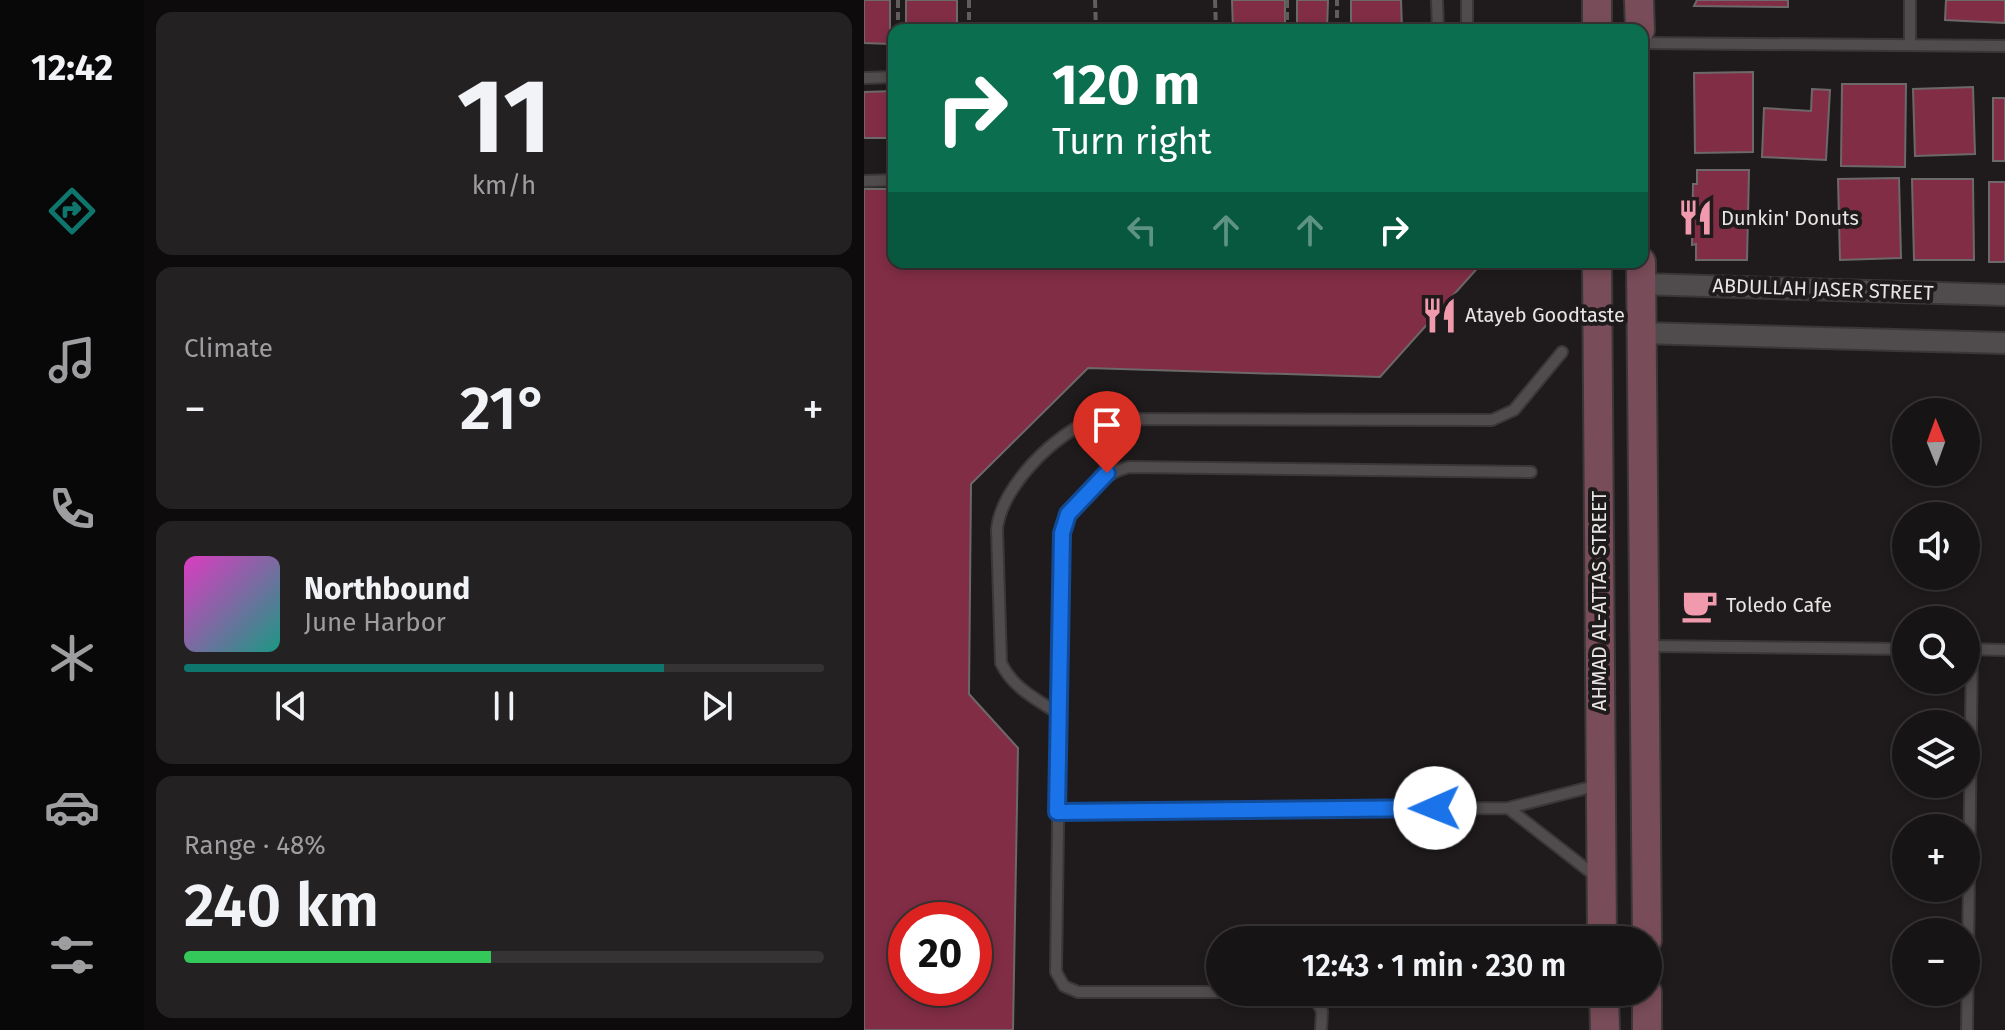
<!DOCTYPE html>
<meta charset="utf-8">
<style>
body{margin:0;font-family:"Fira Sans",sans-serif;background:#242122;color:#f1f3f6;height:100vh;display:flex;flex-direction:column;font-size:30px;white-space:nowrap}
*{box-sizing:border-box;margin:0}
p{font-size:26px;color:#9e9ea0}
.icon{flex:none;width:44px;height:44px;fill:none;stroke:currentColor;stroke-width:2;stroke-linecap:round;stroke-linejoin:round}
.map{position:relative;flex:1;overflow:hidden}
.sheet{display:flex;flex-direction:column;gap:12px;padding:12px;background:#0d0b0c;width:720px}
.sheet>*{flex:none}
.banner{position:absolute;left:24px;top:24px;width:760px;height:244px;border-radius:16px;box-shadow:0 4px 12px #0003,0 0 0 2px #363334;background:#0b6e4f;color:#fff;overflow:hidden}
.needle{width:52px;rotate:359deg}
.tools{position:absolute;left:1028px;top:398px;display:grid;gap:16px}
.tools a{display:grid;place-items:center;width:88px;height:88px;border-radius:50%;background:#171415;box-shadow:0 4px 12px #0003,0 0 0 2px #363334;font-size:40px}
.speed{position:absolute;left:24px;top:902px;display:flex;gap:16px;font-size:40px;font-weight:700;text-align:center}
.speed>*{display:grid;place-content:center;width:104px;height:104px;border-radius:50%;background:#171415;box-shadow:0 4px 12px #0003,0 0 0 2px #363334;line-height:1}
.speed .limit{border:12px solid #d22;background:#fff;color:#111}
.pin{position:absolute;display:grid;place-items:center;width:68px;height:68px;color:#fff;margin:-82px -34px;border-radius:50% 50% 50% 0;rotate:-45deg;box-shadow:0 0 8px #0007}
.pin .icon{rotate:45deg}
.me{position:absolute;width:88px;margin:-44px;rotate:269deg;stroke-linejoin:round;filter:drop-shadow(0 0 6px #0008)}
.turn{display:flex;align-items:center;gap:28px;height:168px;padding:0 32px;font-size:36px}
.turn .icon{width:104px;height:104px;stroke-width:2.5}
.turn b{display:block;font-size:56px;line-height:68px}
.lanes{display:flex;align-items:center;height:76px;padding:0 32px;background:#0003;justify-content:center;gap:40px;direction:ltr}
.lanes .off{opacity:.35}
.big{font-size:60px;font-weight:600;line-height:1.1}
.sheet .card{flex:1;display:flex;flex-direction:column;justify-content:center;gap:12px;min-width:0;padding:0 28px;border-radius:16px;background:#242122}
.sheet .dial{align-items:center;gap:0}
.dial b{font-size:104px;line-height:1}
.song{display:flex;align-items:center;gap:24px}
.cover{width:96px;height:96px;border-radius:12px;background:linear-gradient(135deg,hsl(310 70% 55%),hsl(170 70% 35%))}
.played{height:8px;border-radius:4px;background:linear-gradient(90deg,#0f766e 75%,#363334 75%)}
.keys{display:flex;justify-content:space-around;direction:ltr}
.heat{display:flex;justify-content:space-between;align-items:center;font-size:44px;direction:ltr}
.charge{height:12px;border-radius:6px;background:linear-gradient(90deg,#34c759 48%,#363334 0)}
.trip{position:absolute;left:342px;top:926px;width:456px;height:80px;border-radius:40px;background:#171415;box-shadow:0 4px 12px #0003,0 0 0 2px #363334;font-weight:600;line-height:80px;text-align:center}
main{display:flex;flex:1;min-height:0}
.tab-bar{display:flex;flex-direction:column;width:144px;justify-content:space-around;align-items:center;background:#090808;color:#9e9ea0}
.tab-bar .icon{width:56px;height:56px}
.tab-bar .current{color:#0f766e}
.tab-bar b{font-size:36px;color:#f1f3f6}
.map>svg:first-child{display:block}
.building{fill:#812d45;stroke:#6d6869;stroke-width:2;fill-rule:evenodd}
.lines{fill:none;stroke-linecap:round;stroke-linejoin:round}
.lane-casing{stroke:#3a3738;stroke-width:14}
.street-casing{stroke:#3a3738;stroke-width:24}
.secondary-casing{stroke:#3a3738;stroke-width:32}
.path{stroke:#605d5d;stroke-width:4;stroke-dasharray:8 4;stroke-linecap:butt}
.lane{stroke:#504b4c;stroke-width:10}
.street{stroke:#504b4c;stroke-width:20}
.secondary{stroke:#784c58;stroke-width:28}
.route-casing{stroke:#114b97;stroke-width:20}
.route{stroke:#1a73e8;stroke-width:14}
.labels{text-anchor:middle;stroke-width:8;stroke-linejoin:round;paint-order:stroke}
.poi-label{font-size:20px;fill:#e8e5e5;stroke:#1f1b1c;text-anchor:start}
.street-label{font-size:20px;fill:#e8e5e5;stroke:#1f1b1c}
</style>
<main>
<nav class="tab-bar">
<b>12:42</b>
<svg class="icon current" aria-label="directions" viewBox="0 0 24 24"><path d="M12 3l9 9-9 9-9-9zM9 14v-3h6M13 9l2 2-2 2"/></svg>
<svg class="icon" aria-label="music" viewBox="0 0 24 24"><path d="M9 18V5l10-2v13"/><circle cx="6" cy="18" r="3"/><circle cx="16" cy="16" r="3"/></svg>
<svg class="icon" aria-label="phone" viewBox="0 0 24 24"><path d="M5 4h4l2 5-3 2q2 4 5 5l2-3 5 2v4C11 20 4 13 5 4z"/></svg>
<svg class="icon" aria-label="climate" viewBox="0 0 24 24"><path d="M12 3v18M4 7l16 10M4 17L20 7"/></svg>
<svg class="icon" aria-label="car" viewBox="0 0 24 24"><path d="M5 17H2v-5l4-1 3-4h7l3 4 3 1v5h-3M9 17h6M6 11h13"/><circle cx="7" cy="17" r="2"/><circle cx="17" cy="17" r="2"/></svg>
<svg class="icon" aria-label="filters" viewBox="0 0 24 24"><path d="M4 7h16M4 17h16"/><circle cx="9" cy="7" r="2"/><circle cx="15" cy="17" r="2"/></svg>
</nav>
<section class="sheet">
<div class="card dial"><b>11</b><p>km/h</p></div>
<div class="card"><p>Climate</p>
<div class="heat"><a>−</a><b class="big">21°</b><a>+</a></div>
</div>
<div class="card">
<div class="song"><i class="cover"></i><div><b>Northbound</b><p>June Harbor</p></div></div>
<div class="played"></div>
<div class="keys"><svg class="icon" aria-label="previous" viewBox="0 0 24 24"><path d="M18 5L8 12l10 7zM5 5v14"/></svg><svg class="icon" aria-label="pause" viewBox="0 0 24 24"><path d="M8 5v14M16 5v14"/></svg><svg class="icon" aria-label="next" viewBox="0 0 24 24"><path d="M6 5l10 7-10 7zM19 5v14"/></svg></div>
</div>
<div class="card"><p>Range · 48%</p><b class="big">240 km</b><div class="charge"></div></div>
</section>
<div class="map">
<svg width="1141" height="1030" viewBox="0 0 1141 1030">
<rect width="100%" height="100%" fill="#1f1b1c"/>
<!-- building -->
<path class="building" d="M0,0h26v44l-26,-1z
M42,0h51v30h-51z
M368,0h53v30h-52z
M433,0h31l-1,30h-30z
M487,0h50l1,30h-51z
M833,0h91v7l-94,-1z
M1082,0h59v23l-60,-3z
M889,72v80l-58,1 -1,-80z
M978,84h64l-1,83 -64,-1z
M1109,87l2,67 -60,2 -2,-67z
M948,89l18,1 -4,70 -64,-3 2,-49 47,3z
M30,91v47h-30v-46z
M1129,98h12v63h-12z
M833,170h52l-2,90h-51v-16l-4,1 1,-61h4z
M1035,178l2,80 -61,2 -2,-81z
M1048,179h61l1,81h-60z
M1125,182h16v80h-16z
M0,189h30v73h589l-103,115 -292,-9 -117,116 -2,210 49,54 -5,282h-149zM42,920h68v68h-68z"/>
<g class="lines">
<defs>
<path id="lane" d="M573,0l1,30
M603,0v30
M1046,0v42
M778,43l363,3
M0,78l30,-1
M0,181l30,-1
M783,646l259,3
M1104,649l37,1
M195,714c-23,-15 -46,-26 -58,-51l-4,-134c4,-42 59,-97 98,-110l397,1 22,-10 48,-58
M644,808l90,70
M193,812l451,-4 91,-23
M432,992h-218l-14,-6 -8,-14 6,-439c10,-31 36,-58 67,-66l402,5
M447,992l11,19 -1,19
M1103,1030l5,-381"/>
<path id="street" d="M777,284l364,11
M777,333l364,10"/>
<path id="secondary" d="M733,0v30
M775,0l1,30
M733,262l5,678
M777,262l6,678
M740,992l1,38
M783,992v38"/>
</defs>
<!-- lane casing -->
<use href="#lane" class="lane-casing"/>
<!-- street casing -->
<use href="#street" class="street-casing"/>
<!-- secondary casing -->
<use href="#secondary" class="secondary-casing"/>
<!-- path -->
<path class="path" d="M34,0v30
M105,0v30
M231,0l1,30
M351,0l1,30
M423,0v30
M473,30v-30"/>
<!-- lane -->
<use href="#lane" class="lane"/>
<!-- street -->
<use href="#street" class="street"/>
<!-- secondary -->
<use href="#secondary" class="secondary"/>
</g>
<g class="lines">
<defs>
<path id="route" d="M243,473l-39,41 -6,19 -5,279 378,-4"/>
</defs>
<!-- route casing -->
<use href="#route" class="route-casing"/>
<!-- route -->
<use href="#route" class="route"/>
</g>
<!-- icons -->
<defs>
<symbol id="restaurant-bare" viewBox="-9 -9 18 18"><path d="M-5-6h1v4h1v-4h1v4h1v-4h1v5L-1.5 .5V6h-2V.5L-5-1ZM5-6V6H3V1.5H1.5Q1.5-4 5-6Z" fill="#f29aad" stroke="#1f1b1c" stroke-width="2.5" paint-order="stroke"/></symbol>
<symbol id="cafe-bare" viewBox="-9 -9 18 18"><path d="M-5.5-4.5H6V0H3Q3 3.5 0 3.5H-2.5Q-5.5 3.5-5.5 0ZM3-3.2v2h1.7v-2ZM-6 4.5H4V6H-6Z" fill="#f29aad" stroke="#1f1b1c" stroke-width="2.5" paint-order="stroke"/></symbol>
</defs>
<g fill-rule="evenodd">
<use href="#restaurant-bare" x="806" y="192" width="51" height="51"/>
<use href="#restaurant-bare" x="550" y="290" width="51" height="51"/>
<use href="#cafe-bare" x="810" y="580" width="51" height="51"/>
</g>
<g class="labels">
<!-- poi labels -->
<g class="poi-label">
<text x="857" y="225">Dunkin' Donuts</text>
<text x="601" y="322">Atayeb Goodtaste</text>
<text x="862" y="612">Toledo Cafe</text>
</g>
<!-- street labels -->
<g class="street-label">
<text transform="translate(959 289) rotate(2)" y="7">ABDULLAH JASER STREET</text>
<text transform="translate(735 601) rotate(-90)" y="7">AHMAD AL-ATTAS STREET</text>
</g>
</g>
</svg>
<div class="tools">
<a><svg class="needle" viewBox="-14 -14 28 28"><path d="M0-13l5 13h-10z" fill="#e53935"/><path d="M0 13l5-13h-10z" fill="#9e9ea0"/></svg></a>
<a><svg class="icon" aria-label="sound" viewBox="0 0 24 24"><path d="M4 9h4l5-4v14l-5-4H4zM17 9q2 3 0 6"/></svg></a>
<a><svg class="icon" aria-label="search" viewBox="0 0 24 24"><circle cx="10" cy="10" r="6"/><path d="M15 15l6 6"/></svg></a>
<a><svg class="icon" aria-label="layers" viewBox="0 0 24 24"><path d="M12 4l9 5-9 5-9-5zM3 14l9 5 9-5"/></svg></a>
<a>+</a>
<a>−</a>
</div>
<div class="speed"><div class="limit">20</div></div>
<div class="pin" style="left:243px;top:473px;background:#d93025"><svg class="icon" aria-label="arrive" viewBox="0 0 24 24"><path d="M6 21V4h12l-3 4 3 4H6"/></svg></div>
<svg class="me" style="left:571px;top:808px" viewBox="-20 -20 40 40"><circle r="19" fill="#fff"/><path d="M0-13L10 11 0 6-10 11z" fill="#1a73e8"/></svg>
<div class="trip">12:43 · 1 min · 230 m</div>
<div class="banner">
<div class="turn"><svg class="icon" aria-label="right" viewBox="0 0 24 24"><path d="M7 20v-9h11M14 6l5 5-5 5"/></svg><div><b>120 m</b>Turn right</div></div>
<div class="lanes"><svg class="icon off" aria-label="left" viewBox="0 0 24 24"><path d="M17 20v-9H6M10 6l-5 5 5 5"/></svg><svg class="icon off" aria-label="ahead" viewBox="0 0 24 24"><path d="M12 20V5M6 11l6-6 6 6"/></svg><svg class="icon off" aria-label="ahead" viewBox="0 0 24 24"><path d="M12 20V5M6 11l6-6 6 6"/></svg><svg class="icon" aria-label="right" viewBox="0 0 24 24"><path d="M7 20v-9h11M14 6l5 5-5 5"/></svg></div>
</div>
</div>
</main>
